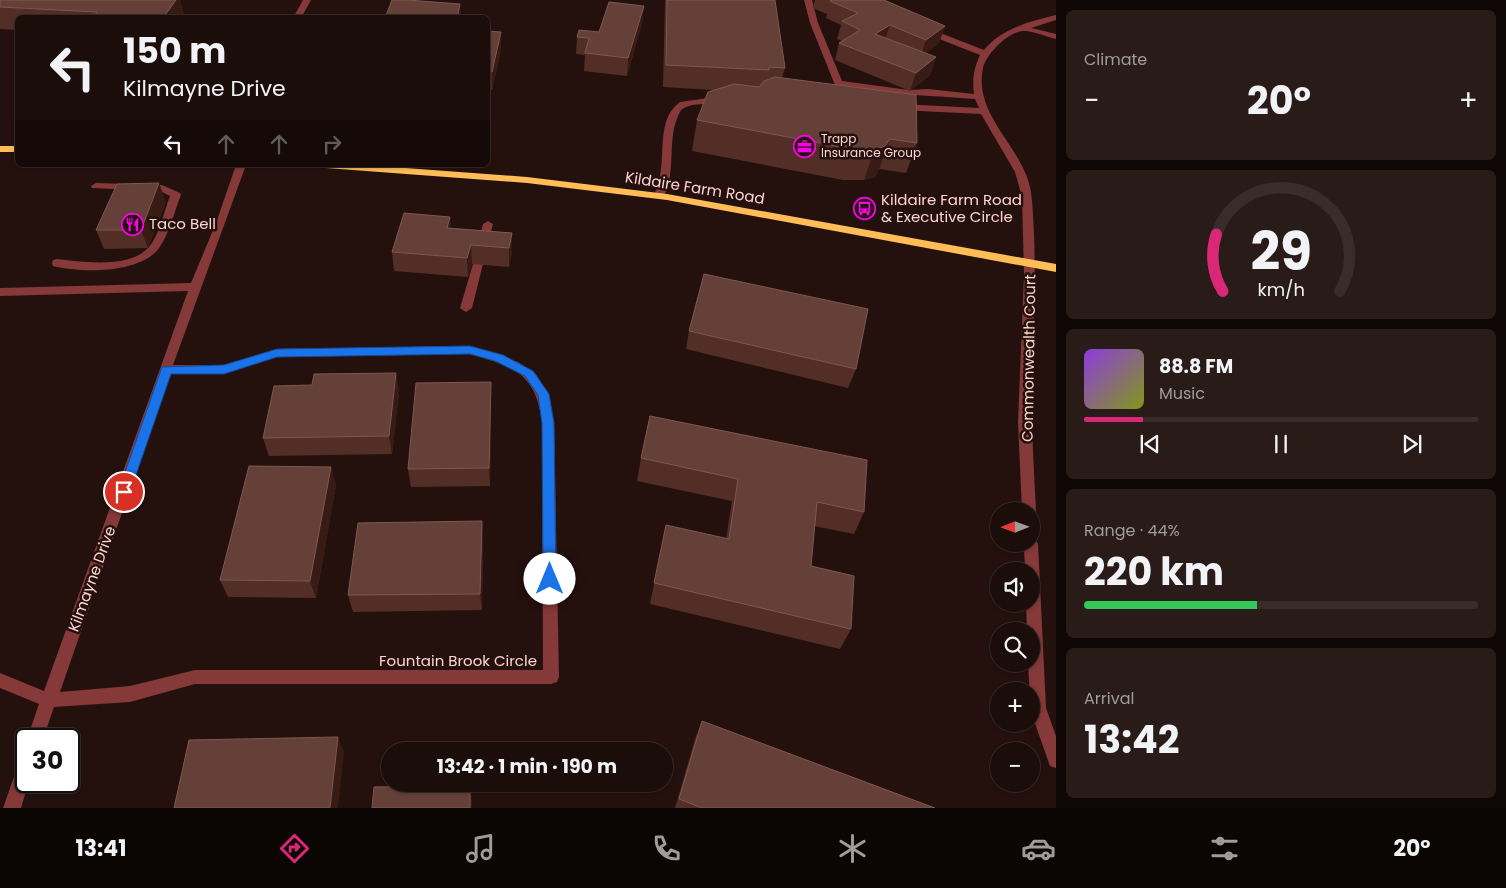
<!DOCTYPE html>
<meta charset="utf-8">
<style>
body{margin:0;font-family:Poppins,sans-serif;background:#281b18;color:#f1f3f6;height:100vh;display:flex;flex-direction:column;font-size:19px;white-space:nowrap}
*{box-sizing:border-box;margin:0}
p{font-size:16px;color:#a09c9c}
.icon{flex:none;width:28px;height:28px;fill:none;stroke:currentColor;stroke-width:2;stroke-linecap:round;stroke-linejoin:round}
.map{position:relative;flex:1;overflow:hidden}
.panel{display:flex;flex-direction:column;gap:10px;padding:10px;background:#0f0706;width:450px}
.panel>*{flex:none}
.guide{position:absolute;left:15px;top:15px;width:475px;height:152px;border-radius:8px;box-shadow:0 1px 4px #0004,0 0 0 1px #392d2b;background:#1b0d0a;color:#f1f3f6;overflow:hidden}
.needle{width:32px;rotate:269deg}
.tools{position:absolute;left:990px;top:502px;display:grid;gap:10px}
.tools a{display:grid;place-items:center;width:50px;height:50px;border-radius:50%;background:#1b0d0a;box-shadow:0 1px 4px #0004,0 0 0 1px #392d2b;font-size:25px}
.speed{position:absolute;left:15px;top:728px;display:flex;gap:10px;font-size:25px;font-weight:700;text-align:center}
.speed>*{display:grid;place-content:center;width:65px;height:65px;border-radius:50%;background:#1b0d0a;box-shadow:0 1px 4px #0004,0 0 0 1px #392d2b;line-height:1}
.speed .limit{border:2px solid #111;border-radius:8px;background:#fff;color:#111}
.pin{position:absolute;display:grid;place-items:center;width:42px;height:42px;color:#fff;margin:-21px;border:2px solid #fff;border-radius:50%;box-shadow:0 1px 5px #0007}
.me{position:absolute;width:55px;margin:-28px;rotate:0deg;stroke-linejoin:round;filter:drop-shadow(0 0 4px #0008)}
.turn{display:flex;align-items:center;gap:18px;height:105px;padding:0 25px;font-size:22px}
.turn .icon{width:65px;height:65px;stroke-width:2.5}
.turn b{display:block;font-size:35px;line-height:42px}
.lanes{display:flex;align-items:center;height:48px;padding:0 25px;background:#0003;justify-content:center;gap:25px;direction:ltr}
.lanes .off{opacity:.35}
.big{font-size:38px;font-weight:700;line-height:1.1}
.panel .widget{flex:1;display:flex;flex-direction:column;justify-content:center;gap:8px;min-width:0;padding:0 18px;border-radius:8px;background:#281b18}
.panel .dial{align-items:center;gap:0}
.dial svg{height:130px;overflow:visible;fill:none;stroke:#392d2b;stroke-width:7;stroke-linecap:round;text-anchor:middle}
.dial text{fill:#f1f3f6;stroke:none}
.song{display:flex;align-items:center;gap:15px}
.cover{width:60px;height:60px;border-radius:8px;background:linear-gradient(135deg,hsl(270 70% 55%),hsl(70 70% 35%))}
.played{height:5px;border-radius:2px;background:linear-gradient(90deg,#db2777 15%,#392d2b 15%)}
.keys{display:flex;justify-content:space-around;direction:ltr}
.heat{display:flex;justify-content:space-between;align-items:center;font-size:28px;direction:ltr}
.charge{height:8px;border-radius:4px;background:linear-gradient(90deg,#34c759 44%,#392d2b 0)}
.trip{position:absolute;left:381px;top:742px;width:292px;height:50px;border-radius:25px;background:#1b0d0a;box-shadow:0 1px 4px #0004,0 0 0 1px #392d2b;font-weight:700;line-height:50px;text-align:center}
.tabs{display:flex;height:80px;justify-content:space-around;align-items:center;background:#0b0504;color:#a09c9c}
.tabs .icon{width:35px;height:35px}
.tabs .on{color:#db2777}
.tabs b{font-size:22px;color:#f1f3f6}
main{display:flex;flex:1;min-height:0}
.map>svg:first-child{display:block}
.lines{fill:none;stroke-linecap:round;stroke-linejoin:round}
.minor{fill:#853938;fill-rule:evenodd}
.major{fill:#ffbd58;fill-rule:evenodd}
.wall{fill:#532e26}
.shaded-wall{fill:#381b15}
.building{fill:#654038;stroke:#7e5750}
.route{fill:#1a73e8;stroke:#114b97}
.labels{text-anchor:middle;stroke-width:5;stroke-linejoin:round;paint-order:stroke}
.far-poi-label{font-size:12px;fill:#ffd5d1;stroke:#24110e;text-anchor:start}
.street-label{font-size:15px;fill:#ffd5d1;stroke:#24110e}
.poi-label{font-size:15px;fill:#ffd5d1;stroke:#24110e;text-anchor:start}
</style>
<main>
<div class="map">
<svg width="1056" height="808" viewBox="0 0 1056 808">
<rect width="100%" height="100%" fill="#24110e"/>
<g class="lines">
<!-- minor -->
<path class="minor" d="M303,0h8l-10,18h-8z
M804,0h8l6,23 24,58 67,9 19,-1 46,5c-2,-15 0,-26 6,-39l-56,-22v-4h6l54,21c17,-21 46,-29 72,-35v5l-25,8 25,6v5c-8,-2 -26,-9 -33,-8 -15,1 -37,23 -40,37 -10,49 41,79 48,124 2,14 2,28 3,42 2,51 -1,101 -2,152 -1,42 2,83 4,125l-2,4 -3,1v-5h-9l-4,-89 6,-148 -2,-77 -7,-25 -34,-58 -81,-4 -5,-3 5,-3 79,4 -4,-9c-47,-4 -94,-4 -140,-14l-25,-62z
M708,98h14l5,3c-12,8 -31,-2 -46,9 -16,27 -3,61 -18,88h-8l-1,-2c3,-9 6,-18 7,-27 3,-23 -2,-52 19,-67z
M236,165h10l-73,200h51l53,-16 193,-3 48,16 18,12 13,22 5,27 5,254 -2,5 -6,2h-356l-65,18 -76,5 -11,32h-16l12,-35 -39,-16v-15l44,18 144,-400 -188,5v-8l191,-5 25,-60zM470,354c44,13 66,19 72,69l1,247h-348l-65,16 -70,6 110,-318 54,-1 53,-16z
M96,183l66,2 18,8 1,2c-7,17 -11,38 -22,53 -19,26 -78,25 -106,18l-1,-3 1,-3 4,-1c27,3 78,11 95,-16 9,-14 12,-32 18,-47l-10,-5 -68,-3 -1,-2z
M488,221l5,3 -6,23 -1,2h-8l-1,-2 6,-23z
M478,260l5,4 -11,44 -6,4 -6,-4 13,-44z
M1031,538l5,2 2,4 8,164 10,28v32l-6,-2 -19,-54 -3,-48h3v-33h-4l-1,-27h5v-33h-6l-1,-27h7z
M26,758v23h3l-8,27h-18l17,-48z"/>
<!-- major -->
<path class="major" d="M0,146h18v6h-18z
M321,165h44l162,12 140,17 389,70v8l-389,-72 -140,-17 -201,-15z"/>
</g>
<!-- wall -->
<path class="wall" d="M0,0h181l-1,1 5,17h-167v12l-18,-1z
M665,0h110l10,68 -3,10 135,65 -11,30 -27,-4 -4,8 -11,3h-21l-151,-29 5,-31 17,-30 -51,-3z
M815,0h69l61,26 -6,17 -13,10 10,4 -6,18 -20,16 -75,-31 4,-17 3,-2 -5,-2 4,-14 -15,-7 1,-4 -14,-6z
M644,6l-2,17 -15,53 -43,-5 1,-16 -9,-1 1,-17 22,-5z
M488,31l13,19 -9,40 -4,-1z
M166,202l-18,46 -44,1 -8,-19z
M450,217l1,11 61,5v19l-3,15 -37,-3 -4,13 -74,-6 -2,-19z
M689,331l167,38 -8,19 -162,-39z
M396,373l3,19 -7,62 -123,2 -6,-18z
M491,382v19l-1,85 -79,1 -3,-18z
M650,416l214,96 -10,22 -40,-8 -3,40 40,63 -11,20 -190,-45 16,-79 60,14 6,-38 -95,-20 4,-23z
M336,485l-20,113 -88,-1 -8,-17z
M482,521l1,18 -1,71 -129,2 -5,-17z
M702,721l233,87h-260l20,-69z"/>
<!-- shaded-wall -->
<path class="shaded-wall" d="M163,0h18l-1,1 5,17h-22z
M460,4l1,14h-4z
M644,6l-2,17 -15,53 1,-18z
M890,25l-6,17 -9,-8z
M945,26l-6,17 -19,15 6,-18z
M501,32v18l-9,40v-18z
M936,57l-6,18 -20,16 6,-18z
M890,139l-11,30 -4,8 -11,3 10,-30z
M159,183l7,19 -18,46 -7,-18z
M450,217l2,19 -5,-8z
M512,233v19l-3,15v-19z
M471,245l1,19 -4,13 -1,-19z
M396,373l3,19 -7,62 -3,-18z
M491,382v19l-1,85 -1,-18z
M331,467l5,18 -20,113 -6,-17z
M482,521l1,18 -1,71 -2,-16z
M338,737l6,15 -6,56h-8z
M470,786l2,13v9h-2z"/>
<!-- building -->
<path class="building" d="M0,0h176l-13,18h-70l4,-6 -97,-5z
M392,0h16l52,4 -3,14h-72z
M667,0h108l10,68 -16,-1v3l-103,-5z
M832,0h52l61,26 -19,14 -36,-15 -15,9 61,23 -20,16 -77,-30 21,-13 -18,-9 16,-8 -28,-12z
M609,2l35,4 -16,52 -43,-5 4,-15 -12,-1 2,-7 20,2z
M488,31l13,1 -9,40 -4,-1z
M775,77l141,18 1,48 -27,-4 -5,7 -11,4 -22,-1 -155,-29 11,-28 26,-8 25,3 5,-6z
M159,183l-18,47h-45l21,-46z
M404,213l46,4 -3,11 65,5 -3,15 -38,-3 -4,13 -75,-6z
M704,274l164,35 -12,60 -167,-38z
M396,373l-7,63 -126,2 11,-52 38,-1 2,-11z
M491,382l-2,86 -81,1 8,-86z
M650,416l217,44 -3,52 -47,-10 -6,64 43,10 -3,53 -197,-46 12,-58 63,14 9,-60 -97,-21z
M249,466l82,1 -21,114 -90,-1z
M482,521l-2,73 -132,1 10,-72z
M702,721l233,87h-233l-23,-9z
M338,737l-8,71h-156l15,-68z
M470,786v22h-98l2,-21z"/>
<!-- route -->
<path class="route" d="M470,346l33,9 30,16 16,23 5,29 2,156 -2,4h-9l-2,-4 -1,-156 -4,-28 -13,-19 -30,-15 -25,-7 -193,3 -53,17h-53l-41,118 -6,5 -6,-5 44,-125 62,-2 53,-16z"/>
<!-- icons -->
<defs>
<symbol id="office-ring" viewBox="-11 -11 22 22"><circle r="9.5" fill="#24110e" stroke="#fc00e8" stroke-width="1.5"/><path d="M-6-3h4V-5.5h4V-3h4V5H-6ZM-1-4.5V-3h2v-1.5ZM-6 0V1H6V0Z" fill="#fc00e8"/></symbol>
<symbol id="bus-ring" viewBox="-11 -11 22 22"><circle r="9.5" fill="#24110e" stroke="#fc00e8" stroke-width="1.5"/><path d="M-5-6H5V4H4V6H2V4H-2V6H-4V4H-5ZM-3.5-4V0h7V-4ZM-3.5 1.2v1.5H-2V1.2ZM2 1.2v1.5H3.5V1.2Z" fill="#fc00e8"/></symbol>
<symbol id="restaurant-ring" viewBox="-11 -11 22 22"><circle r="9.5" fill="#24110e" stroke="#fc00e8" stroke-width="1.5"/><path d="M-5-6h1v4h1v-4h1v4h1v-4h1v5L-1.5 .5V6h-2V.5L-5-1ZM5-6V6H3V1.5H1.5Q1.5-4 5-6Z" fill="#fc00e8"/></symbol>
</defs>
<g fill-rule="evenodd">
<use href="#office-ring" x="792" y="134" width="25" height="25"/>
<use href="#bus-ring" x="852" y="196" width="25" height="25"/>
<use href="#restaurant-ring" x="120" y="212" width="25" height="25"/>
</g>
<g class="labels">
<!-- far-poi labels -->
<g class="far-poi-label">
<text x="821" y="143">Trapp<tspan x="821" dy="14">Insurance Group</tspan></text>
</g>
<!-- street labels -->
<g class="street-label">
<text transform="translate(695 188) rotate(9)" y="5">Kildaire Farm Road</text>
<text transform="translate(1029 358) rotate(-89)" y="5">Commonwealth Court</text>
<text transform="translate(92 579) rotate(-70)" y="5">Kilmayne Drive</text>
<text x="458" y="666">Fountain Brook Circle</text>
</g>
<!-- poi labels -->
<g class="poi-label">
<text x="881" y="205">Kildaire Farm Road<tspan x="881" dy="17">&amp; Executive Circle</tspan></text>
<text x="149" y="229">Taco Bell</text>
</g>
</g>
</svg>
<div class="tools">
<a><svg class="needle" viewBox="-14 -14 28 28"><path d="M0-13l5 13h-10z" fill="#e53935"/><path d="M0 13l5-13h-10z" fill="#a09c9c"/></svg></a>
<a><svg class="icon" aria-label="sound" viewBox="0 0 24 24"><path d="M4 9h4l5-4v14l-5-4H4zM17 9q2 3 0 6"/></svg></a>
<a><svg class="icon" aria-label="search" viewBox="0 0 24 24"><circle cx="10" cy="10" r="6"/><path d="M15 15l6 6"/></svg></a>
<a>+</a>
<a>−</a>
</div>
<div class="speed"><div class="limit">30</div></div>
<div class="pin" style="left:124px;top:492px;background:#d93025"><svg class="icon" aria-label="arrive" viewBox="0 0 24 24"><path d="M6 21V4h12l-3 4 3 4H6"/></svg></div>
<svg class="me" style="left:550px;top:579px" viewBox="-20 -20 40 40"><circle r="19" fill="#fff"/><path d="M0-13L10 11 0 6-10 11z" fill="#1a73e8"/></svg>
<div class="trip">13:42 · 1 min · 190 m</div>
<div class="guide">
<div class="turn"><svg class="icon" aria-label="left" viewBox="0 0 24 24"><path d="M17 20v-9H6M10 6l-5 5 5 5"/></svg><div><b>150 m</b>Kilmayne Drive</div></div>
<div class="lanes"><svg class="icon" aria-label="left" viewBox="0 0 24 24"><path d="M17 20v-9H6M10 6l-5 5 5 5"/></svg><svg class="icon off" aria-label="ahead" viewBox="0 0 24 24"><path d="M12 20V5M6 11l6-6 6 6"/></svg><svg class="icon off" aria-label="ahead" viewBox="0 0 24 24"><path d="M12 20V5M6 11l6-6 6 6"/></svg><svg class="icon off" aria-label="right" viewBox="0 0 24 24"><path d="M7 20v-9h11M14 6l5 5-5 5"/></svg></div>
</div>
</div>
<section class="panel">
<div class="widget"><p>Climate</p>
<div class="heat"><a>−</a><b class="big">20°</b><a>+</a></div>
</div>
<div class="widget dial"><svg viewBox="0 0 100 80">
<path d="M14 69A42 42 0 1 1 86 69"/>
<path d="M14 69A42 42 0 0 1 10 34" stroke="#db2777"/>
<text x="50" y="56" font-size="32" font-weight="700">29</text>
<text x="50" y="72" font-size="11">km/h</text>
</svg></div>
<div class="widget">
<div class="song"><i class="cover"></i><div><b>88.8 FM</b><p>Music</p></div></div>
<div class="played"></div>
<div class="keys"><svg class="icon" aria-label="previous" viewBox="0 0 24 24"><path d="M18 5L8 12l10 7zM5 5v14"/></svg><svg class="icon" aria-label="pause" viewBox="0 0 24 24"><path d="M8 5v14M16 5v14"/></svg><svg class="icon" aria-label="next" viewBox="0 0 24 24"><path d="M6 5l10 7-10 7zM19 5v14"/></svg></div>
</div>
<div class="widget"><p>Range · 44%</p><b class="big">220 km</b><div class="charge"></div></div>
<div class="widget"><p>Arrival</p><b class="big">13:42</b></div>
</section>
</main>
<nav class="tabs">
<b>13:41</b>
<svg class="icon on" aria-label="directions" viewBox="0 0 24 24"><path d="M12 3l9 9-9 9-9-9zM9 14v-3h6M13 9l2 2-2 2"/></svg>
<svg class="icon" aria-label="music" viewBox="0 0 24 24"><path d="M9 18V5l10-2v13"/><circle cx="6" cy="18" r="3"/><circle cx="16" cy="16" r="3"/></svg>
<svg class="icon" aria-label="phone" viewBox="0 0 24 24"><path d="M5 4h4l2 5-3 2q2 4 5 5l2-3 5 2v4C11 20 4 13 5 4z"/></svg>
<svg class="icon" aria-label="climate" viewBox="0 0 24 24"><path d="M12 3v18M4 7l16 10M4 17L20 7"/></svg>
<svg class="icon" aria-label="car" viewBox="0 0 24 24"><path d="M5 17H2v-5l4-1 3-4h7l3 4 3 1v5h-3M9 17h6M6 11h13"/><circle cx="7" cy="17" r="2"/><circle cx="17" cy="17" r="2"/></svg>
<svg class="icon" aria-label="filters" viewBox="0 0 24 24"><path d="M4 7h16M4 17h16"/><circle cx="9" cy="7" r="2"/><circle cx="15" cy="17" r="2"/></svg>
<b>20°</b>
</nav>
